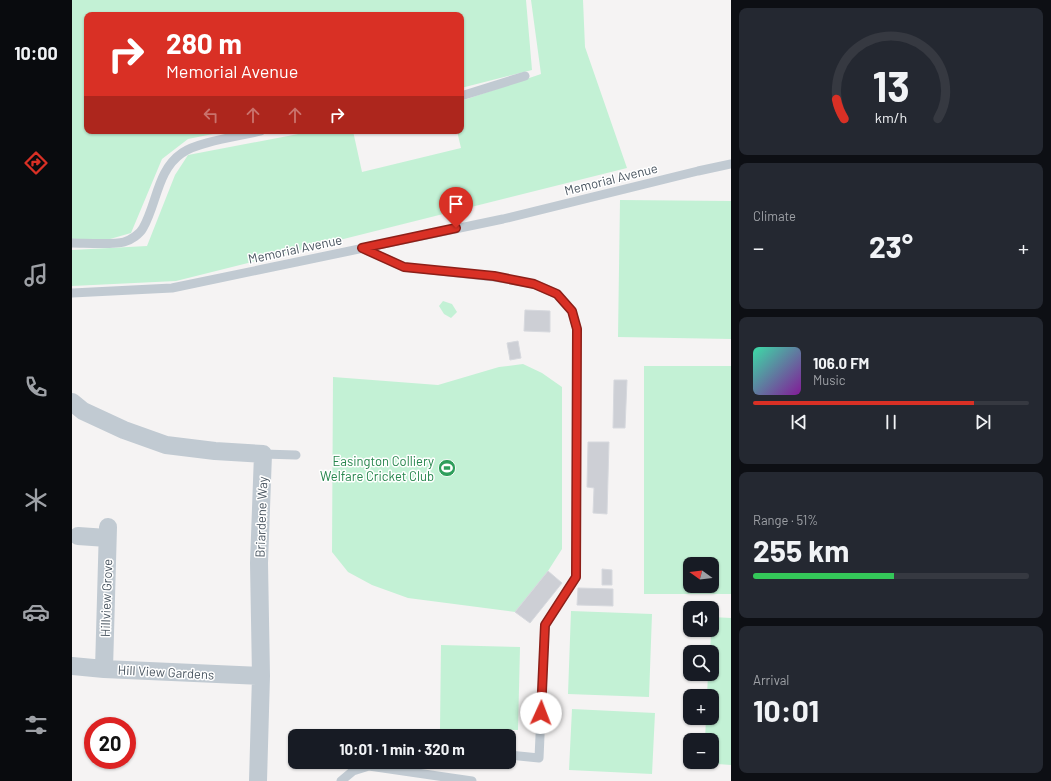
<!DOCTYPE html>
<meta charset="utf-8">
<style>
body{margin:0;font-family:Barlow,sans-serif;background:#242831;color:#f1f3f6;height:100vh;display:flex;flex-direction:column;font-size:15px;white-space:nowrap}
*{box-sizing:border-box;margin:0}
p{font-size:13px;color:#9ea1a6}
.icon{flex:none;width:22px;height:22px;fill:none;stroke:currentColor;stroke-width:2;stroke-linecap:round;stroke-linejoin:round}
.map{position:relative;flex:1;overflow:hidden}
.details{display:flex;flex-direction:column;gap:8px;padding:8px;background:#0d0f14;width:320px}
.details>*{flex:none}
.banner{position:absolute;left:12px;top:12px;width:380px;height:122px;border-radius:8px;box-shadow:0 1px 3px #0004;background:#d93025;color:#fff;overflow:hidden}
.needle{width:26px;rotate:285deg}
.fabs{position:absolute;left:611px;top:557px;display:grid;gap:8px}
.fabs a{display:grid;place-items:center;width:36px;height:36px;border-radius:8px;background:#171b24;box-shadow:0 1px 3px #0004;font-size:20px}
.speed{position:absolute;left:12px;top:717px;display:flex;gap:8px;font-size:20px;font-weight:700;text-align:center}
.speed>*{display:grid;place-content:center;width:52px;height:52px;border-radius:50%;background:#171b24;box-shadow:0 1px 3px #0004;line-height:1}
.speed .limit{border:6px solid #d22;background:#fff;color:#111}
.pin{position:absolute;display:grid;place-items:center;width:34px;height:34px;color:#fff;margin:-41px -17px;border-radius:50% 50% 50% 0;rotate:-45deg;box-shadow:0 0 4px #0007}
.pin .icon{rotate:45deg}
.me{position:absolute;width:44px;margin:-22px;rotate:2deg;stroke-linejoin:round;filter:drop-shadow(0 0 3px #0008)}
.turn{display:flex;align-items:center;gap:14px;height:84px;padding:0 16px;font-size:18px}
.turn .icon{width:52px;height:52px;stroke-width:2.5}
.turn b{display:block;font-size:28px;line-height:34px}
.lanes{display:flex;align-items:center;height:38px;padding:0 16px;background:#0003;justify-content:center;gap:20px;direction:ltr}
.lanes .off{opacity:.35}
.big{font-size:30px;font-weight:700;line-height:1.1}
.details .widget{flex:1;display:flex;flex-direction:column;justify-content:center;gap:6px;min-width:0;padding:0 14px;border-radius:8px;background:#242831}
.details .dial{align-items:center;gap:0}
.dial svg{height:104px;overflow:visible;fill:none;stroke:#363941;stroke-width:7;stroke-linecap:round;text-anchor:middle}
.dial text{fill:#f1f3f6;stroke:none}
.song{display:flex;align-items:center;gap:12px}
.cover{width:48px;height:48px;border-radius:6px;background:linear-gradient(135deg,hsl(160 70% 55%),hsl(290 70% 35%))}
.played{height:4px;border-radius:2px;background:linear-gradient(90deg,#d93025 80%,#363941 80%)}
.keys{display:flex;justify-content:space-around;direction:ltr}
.heat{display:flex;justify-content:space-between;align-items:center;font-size:22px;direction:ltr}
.charge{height:6px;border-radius:3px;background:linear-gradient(90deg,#34c759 51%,#363941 0)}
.trip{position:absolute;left:216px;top:729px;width:228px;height:40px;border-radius:8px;background:#171b24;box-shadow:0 1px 3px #0004;font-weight:700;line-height:40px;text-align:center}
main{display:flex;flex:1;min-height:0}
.dock{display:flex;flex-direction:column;width:72px;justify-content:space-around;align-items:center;background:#090b0e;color:#9ea1a6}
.dock .icon{width:28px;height:28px}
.dock .active{color:#d93025}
.dock b{font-size:18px;color:#f1f3f6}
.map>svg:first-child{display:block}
.green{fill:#c3f1d5;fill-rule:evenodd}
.building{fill:#cdcfd5;stroke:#d7d9de}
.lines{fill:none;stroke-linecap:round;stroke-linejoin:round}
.lane{stroke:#c1cad2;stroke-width:9}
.street{stroke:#c1cad2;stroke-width:18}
.route-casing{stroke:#8d1f18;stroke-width:10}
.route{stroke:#d93025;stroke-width:7}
.labels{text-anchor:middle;stroke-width:3;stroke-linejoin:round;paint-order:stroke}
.street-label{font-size:13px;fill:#4a5661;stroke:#fff}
.leisure-label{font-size:13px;fill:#27864d;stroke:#fff;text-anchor:end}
</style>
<main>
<nav class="dock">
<b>10:00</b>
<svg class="icon active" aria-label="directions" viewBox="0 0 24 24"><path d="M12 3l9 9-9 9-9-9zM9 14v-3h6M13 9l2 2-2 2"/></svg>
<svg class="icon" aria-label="music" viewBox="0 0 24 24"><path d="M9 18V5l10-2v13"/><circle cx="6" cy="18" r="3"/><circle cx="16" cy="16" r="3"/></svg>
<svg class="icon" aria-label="phone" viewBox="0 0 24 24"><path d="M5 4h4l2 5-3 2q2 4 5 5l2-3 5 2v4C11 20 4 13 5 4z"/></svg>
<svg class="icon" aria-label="climate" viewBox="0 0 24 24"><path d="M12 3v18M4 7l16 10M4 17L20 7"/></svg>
<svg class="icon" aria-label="car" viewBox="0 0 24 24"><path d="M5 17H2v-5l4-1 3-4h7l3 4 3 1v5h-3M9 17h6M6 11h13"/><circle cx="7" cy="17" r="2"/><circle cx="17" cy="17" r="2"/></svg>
<svg class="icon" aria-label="filters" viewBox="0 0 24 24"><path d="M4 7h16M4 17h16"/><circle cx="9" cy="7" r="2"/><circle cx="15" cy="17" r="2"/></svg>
</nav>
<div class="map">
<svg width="659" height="781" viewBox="0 0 659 781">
<rect width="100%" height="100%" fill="#f5f3f3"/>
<!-- green -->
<path class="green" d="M0,0h454l6,70 -71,18v-73h-374v116h141l-40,8 -26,20 -31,74 -21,6 -38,2z
M459,0h52l2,47 42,121 -451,113 -104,5v-36l75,-4 28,-71 13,-20 126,-24h39l9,41 99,-24 -4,-17h4v-30l80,-27z
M548,200l111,1v138l-113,-2z
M371,301l9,3 5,8 -6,6 -7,-4 -5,-8z
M451,364l19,9 20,14v162l-14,22 -33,41 -107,-14 -36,-13 -24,-13 -16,-20 1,-175 105,8 61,-18z
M572,366h87v228h-87zM618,564h22v22h-22z
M499,611l81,3 -3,83 -81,-3z
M640,617l19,1v147l-27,-2v-1h8v-22h-7l1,-22h6v-22h-5l1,-22h4v-22h-2z
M369,645l79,2 -2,83 -78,-1z
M500,709l83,4 -3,61 -83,-4z"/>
<!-- building -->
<path class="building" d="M453,310l25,1v21l-26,-1z
M446,341l3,17 -11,2 -3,-17z
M542,380h13l-2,48h-12z
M516,442h21l-2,72 -14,-1 1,-25 -7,-1z
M530,569l10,1v15h-10z
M476,571l14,12 -32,40 -15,-11z
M506,588l35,1v17l-36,-1z"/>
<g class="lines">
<!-- lane -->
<path class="lane" d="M389,96l64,-20
M0,243c12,0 42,2 52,-1 7,-2 16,-8 19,-14 14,-24 14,-58 39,-75 15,-11 59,-17 79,-22
M290,248l42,19 90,10 40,7 23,10 15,17 5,18 -1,248 -31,48 -6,133 -30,-3
M0,293l100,-5 331,-69 195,-48 33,-7
M191,454l33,1
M269,781l12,-10 16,-5 103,15"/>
<!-- street -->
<path class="street" d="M0,402l11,9 41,19 42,15 49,6 48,3 -4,109 2,113 -3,105
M6,536l29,2
M0,666l32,3 157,7
M32,669l4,-142"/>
</g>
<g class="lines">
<defs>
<path id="route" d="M384,228l-94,20 42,19 90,9 40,8 23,10 15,17 5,18 -1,248 -31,48 -4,88"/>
</defs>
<!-- route casing -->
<use href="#route" class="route-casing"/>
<!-- route -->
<use href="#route" class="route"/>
</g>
<!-- icons -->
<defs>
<symbol id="stadium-disc" viewBox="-11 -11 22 22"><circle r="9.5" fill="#2e9e5b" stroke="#fff"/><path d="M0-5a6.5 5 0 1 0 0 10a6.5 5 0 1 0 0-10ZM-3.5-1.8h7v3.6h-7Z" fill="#fff"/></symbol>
</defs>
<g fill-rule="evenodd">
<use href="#stadium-disc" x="365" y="458" width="20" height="20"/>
</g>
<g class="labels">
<!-- street labels -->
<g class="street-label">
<text transform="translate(539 179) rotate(-14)" y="5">Memorial Avenue</text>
<text transform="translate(223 249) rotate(-12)" y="5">Memorial Avenue</text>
<text transform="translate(189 517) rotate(-88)" y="5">Briardene Way</text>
<text transform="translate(34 598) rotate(-88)" y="5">Hillview Grove</text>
<text transform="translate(94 672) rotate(3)" y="5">Hill View Gardens</text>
</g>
<!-- leisure labels -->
<g class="leisure-label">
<text x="362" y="466">Easington Colliery<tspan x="362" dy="15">Welfare Cricket Club</tspan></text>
</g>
</g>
</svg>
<div class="fabs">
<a><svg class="needle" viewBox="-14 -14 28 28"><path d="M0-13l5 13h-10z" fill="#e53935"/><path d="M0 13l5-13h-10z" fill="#9ea1a6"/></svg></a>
<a><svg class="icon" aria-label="sound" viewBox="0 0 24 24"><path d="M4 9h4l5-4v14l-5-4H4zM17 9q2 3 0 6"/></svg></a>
<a><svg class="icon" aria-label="search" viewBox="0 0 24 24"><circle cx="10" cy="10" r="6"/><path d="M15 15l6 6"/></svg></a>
<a>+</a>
<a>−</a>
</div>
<div class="speed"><div class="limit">20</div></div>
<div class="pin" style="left:384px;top:228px;background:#d93025"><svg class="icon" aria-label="arrive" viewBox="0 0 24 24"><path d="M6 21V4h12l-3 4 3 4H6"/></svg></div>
<svg class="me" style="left:469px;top:713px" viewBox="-20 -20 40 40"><circle r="19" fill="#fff"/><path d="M0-13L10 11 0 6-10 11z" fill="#d93025"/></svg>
<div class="trip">10:01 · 1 min · 320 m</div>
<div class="banner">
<div class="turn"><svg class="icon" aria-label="right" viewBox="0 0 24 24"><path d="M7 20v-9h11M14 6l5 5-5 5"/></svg><div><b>280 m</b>Memorial Avenue</div></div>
<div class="lanes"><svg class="icon off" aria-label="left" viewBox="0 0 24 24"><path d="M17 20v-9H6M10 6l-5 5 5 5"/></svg><svg class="icon off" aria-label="ahead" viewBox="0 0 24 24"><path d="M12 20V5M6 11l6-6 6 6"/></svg><svg class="icon off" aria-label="ahead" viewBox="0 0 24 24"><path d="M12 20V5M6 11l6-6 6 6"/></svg><svg class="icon" aria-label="right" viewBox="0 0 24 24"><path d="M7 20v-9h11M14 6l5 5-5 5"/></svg></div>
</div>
</div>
<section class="details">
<div class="widget dial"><svg viewBox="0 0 100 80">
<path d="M14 69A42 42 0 1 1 86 69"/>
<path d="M14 69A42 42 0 0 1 8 54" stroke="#d93025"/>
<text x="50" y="56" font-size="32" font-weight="700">13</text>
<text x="50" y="72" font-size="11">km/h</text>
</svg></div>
<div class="widget"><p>Climate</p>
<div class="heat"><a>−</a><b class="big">23°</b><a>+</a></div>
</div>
<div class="widget">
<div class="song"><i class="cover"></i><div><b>106.0 FM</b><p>Music</p></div></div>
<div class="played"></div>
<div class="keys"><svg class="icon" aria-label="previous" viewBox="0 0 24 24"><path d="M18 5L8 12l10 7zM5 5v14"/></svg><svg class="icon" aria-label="pause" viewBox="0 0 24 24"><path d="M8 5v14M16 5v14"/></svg><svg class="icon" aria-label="next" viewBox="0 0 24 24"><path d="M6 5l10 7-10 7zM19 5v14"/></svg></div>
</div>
<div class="widget"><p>Range · 51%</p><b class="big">255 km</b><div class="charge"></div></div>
<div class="widget"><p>Arrival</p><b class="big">10:01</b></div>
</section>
</main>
